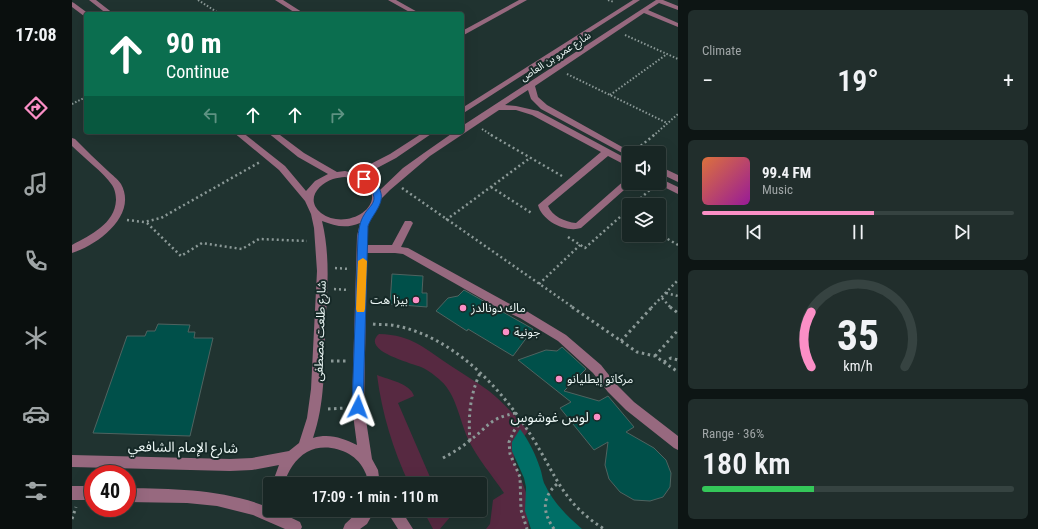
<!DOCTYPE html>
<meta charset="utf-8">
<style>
body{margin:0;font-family:"Roboto Condensed","Noto Sans Arabic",sans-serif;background:#212e2c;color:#f1f3f6;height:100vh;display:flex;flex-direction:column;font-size:15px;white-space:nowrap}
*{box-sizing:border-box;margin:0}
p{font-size:13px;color:#9fa5a6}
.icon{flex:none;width:22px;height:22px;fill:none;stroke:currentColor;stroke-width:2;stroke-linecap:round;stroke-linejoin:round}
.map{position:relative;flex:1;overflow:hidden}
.drawer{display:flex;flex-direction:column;gap:10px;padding:10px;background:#0d1514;width:360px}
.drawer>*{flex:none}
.top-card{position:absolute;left:12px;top:12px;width:380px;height:122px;border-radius:4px;box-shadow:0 4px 16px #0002,0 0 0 1px #364341;background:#0b6e4f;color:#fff;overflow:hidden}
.fabs{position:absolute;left:550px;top:146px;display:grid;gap:8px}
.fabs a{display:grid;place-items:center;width:44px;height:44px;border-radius:4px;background:#182624;box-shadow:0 4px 16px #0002,0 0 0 1px #364341;font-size:20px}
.speed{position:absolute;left:12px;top:465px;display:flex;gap:8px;font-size:20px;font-weight:700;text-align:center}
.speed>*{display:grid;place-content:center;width:52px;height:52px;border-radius:50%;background:#182624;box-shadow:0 4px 16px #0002,0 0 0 1px #364341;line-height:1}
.speed .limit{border:6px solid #d22;background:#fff;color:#111}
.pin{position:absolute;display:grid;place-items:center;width:34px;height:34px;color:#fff;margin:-17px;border:2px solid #fff;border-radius:50%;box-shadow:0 1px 4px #0007}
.me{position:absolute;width:44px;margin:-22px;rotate:3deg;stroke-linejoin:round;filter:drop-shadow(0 0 3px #0008)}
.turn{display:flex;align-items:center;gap:14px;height:84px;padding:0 16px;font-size:18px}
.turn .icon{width:52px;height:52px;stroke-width:2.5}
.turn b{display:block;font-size:28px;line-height:34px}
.lanes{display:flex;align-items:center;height:38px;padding:0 16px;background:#0003;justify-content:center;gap:20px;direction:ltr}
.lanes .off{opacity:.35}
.big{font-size:30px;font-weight:600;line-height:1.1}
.drawer .tile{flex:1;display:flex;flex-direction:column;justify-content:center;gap:6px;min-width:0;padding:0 14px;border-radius:6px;background:#212e2c}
.drawer .dial{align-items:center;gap:0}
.dial svg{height:104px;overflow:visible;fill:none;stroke:#364341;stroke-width:7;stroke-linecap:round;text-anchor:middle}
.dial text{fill:#f1f3f6;stroke:none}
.song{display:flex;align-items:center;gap:12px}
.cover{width:48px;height:48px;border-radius:6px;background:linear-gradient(135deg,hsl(20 70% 55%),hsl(300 70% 35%))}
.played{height:4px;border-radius:2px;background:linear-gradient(90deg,#fb8fc6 55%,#364341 55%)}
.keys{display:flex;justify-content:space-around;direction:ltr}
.heat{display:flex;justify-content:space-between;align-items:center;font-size:22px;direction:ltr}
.charge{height:6px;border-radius:3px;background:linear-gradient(90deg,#34c759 36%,#364341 0)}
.trip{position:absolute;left:191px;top:477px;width:224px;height:40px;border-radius:4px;background:#182624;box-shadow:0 4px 16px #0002,0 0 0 1px #364341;font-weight:600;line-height:40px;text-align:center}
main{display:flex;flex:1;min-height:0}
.menu{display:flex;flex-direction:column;width:72px;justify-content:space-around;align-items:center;background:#0a0f0e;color:#9fa5a6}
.menu .icon{width:28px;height:28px}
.menu .active{color:#fb8fc6}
.menu b{font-size:18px;color:#f1f3f6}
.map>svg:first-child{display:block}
.green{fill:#572941}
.water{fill:#006f67}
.building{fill:#00504a;stroke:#4f6360}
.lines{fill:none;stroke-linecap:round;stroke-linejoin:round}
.path-far2{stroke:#8b9997;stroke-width:2;stroke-dasharray:1.5 2;stroke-linecap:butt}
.path-far1{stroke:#8b9997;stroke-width:2.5;stroke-dasharray:2 3;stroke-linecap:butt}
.path{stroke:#8b9997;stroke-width:3;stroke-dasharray:2.5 3.5;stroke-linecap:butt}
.minor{fill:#97697f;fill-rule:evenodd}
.route{fill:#1a73e8;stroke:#114b97}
.slow{fill:#f59e0b}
.poi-dot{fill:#fb8fc6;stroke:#162927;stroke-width:1.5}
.labels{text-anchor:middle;stroke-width:4;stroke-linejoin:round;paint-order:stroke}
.far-street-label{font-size:10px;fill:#ecf7f5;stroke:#162927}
.poi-label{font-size:12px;fill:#ecf7f5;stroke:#162927;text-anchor:start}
.street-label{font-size:12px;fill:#ecf7f5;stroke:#162927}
.near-poi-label{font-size:14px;fill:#ecf7f5;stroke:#162927;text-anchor:end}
.near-street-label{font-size:14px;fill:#ecf7f5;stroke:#162927}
</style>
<main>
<nav class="menu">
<b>17:08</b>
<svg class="icon active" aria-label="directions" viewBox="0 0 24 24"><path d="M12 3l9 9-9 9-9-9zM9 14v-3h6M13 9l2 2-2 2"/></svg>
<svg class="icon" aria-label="music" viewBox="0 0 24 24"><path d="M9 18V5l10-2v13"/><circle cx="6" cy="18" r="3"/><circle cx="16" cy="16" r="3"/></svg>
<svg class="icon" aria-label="phone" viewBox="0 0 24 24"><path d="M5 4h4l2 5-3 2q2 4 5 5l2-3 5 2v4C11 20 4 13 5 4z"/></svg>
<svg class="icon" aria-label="climate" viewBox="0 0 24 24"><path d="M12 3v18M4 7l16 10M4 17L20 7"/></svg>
<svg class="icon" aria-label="car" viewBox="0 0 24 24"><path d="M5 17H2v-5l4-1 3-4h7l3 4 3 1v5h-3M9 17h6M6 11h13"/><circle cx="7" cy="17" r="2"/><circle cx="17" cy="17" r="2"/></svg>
<svg class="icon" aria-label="filters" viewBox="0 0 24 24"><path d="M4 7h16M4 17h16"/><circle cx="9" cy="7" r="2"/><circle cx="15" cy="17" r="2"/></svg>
</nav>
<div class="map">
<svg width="606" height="529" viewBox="0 0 606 529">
<rect width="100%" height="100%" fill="#203330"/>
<!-- green -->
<path class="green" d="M307,334c34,1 46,15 72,32 12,8 26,16 38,25 15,12 27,26 39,40l-13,18 -1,11 14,38v23l1,8h-43l4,-5 3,-24 11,-7c-12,-18 -27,-35 -36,-54 -8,-18 -12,-45 -27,-58 -5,-5 -13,-11 -20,-14 -10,-4 -61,-17 -42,-33z
M305,375c12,5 33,8 37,21l-16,7 35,81h-24c-16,-35 -27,-70 -32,-109z
M351,510h33l-16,19h-7z"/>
<!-- water -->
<path class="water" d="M448,429c9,12 15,24 20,39 2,5 2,10 4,15 9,19 22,32 38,46h-51l-6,-18 1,-24 -2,-9 -12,-27v-9z"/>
<!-- building -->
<path class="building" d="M320,274l31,2 -1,17h5v14l-37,-3z
M392,290l69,39 -20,27 -45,-27 -1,2 -31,-20 12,-13 10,-2z
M86,324l32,1 -2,7h7l-1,6h19l-23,98 -97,-3 34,-97h18l2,-5h8z
M490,347l24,22 -22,22 35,10 9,-5 26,31 -8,5 28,16 12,12 5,13 -1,14 -7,10 -13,4 -16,-1 -14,-8 -11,-13 -4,-14 3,-23 -14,8 -34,-42 11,-6 -53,-42 28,-10 11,1z"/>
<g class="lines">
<!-- path-far2 -->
<path class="path-far2" d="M126,0l22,14
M536,0l6,2
M553,35l53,24
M495,74l100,49
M538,95l57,-41
M0,104l14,-7
M410,129l11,7
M581,136l25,-22"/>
<!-- path-far1 -->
<path class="path-far1" d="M419,135l71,41
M565,149l17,-14
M419,187l42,27
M330,188l172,120
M561,205l20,-18
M55,220l17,2 17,-4 99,-56
M374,220l84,-62
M75,223l34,33 21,-13 40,6 17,-10 48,2
M587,234l19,11
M496,237l17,11 44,-39
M263,268l15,1
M467,284l41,-39
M262,289l15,1
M594,293l12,3
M590,298l9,10
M579,308l27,-28"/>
<!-- path -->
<path class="path" d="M500,307l65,45 18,4 23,16
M598,307l8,6
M301,324c8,1 16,0 24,2 58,12 105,63 135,111 25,40 30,65 72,92
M549,341l31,-34
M583,356l23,-26
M259,361h15
M592,362l7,-4 7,2
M256,409l17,-1
M450,420l-8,11 -5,11 1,12 10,23 1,33 6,19
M398,441c-2,-24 0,-46 10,-68
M371,458c9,-5 18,-10 26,-17 21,-15 18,-22 47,-28
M0,519l4,-12
M482,529c-11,-16 -13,-31 3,-45"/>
<!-- minor -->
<path class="minor" d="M17,0h7l18,14h-7z
M203,0h8l22,14h-8z
M316,0h8l25,14h-8z
M447,0h8l-65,36v-5z
M561,0h7l-178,114v-6z
M584,0h7l15,6v4l-19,-7 -11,7 30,13v4l-34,-14 -109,73 3,11 9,8 86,48h-4v3l-3,-1 -85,-46 -10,-10 -3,-9 -23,15 11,1 22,5 91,49v7l-21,-11 -60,50c4,10 17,16 28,17l50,-44 3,-1v5h3l-51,45c-15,5 -39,-7 -43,-23l63,-53 -69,-37 -16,-5h-17l-69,46 -40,34 -9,9 -5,12 -5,4 -3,11 -1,19h25l13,-24h6l2,2 -12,24 7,1 100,55 20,9 38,23 35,30 15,19 18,18 44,34v14l-4,-2 -48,-38 -18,-18 -15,-19 -35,-32 -38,-23 -20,-9 -97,-55 -8,-1h-28l-3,154 8,52 6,11 2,14h-12c-1,-4 -1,-9 -3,-12 -8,-21 -39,-31 -58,-20 -12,7 -19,19 -23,32h-12l7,-19 -27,5 -22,1 -158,-4v-12l158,4 22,-1 37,-7 10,-8 8,-25 4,-29 6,-118 -3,-43 -3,-14 -6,-13 -26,-31 -46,-38h9l43,34 21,25 9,-10 13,-7 -30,-17 -31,-25h9l28,21 33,19 8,-1 8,2 37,-19 34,-22h10l-38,26 -34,18c7,2 15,7 18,14l23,-22 21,-15 30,-21h8v-6zM273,177c5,1 13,2 17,5 30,20 -14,51 -41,31 -16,-13 -3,-29 12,-34 4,-1 8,-2 12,-2zM250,221c13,5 24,8 38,2l-3,13 -5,171 5,38c-14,-7 -28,-12 -44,-7 12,-34 11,-71 12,-107 2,-36 6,-73 -3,-110z
M0,2l2,1 15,11h-3v3l-2,-1 -12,-9z
M0,138l3,1c11,11 22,22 33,32 4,4 10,8 13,13 17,31 -23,61 -49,69v-8c18,-10 43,-21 44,-45 0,-4 -1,-11 -4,-15 -9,-13 -28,-27 -40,-39z
M587,166l19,9v7l-19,-9z
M587,178l19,9v7l-22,-11h3z
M0,486h21v14h-21z
M55,488c49,1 97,1 143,20v2h5l25,12 2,5 -1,2h-16l-32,-14 -36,-9 -30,-3 -60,-1z
M288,510h15l-8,14 -7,5h-17l2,-5z
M314,510h15l12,19h-15z"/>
</g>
<!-- route -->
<path class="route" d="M292,176c5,2 9,5 13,9 12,16 -4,27 -9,41l-5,181 -1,3 -4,2 -4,-2 -2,-3 6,-171c1,-7 2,-15 6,-21 5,-9 15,-13 7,-25 -3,-5 -8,-7 -11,-11z"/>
<!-- slow -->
<path class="slow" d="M291,258l4,3 -2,48 -1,3h-7l-1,-3 2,-48z"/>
<!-- markers -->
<g class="poi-dot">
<circle cx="344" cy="300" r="4"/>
<circle cx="391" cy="308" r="4"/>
<circle cx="434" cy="332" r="4"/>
<circle cx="487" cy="379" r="4"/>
<circle cx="525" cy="417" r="4"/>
</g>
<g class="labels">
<!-- far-street labels -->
<g class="far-street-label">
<text transform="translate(483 56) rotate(-33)" y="4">شارع عمرو بن العاص</text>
</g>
<!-- poi labels -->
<g class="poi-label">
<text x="336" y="304" text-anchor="end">بيزا هت</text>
<text x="399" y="312">ماك دونالدز</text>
<text x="442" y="336">جونية</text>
<text x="495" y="383">مركاتو إيطليانو</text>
</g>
<!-- street labels -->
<g class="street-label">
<text transform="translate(248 331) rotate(-88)" y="4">شارع طلعت مصطفى</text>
</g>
<!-- near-poi labels -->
<g class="near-poi-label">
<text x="517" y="422">لوس غوشوس</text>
</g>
<!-- near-street labels -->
<g class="near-street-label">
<text transform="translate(111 447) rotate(1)" y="5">شارع الإمام الشافعي</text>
</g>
</g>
</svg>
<div class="fabs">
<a><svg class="icon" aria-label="sound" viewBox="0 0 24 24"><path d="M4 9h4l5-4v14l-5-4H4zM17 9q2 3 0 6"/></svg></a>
<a><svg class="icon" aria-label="layers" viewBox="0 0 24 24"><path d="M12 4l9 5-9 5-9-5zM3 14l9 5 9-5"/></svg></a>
</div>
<div class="speed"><div class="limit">40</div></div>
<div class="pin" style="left:292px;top:179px;background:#d93025"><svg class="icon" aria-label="arrive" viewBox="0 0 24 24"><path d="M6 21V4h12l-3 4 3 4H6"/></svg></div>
<svg class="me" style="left:286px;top:407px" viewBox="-20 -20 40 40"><path d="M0-17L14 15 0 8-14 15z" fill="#1a73e8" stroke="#fff" stroke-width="4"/></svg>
<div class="trip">17:09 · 1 min · 110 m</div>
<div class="top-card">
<div class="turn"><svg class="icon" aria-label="ahead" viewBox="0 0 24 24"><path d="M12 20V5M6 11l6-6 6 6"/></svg><div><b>90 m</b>Continue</div></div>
<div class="lanes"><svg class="icon off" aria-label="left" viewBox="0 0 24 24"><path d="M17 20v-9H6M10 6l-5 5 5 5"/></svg><svg class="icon" aria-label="ahead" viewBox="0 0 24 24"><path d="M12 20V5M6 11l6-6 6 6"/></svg><svg class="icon" aria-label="ahead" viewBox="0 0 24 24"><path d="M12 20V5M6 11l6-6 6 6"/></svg><svg class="icon off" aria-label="right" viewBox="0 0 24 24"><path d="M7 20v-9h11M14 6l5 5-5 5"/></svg></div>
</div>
</div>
<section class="drawer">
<div class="tile"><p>Climate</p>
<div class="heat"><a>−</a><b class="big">19°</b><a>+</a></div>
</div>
<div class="tile">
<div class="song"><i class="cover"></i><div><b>99.4 FM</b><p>Music</p></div></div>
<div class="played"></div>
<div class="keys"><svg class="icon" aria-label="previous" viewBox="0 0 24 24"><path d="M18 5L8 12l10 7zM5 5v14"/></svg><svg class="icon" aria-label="pause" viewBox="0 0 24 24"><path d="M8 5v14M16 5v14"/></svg><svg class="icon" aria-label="next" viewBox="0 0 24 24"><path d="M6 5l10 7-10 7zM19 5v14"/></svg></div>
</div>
<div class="tile dial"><svg viewBox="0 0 100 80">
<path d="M14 69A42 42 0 1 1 86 69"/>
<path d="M14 69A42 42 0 0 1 14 27" stroke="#fb8fc6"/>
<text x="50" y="56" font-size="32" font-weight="700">35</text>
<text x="50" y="72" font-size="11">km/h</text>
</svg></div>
<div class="tile"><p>Range · 36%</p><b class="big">180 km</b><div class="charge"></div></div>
</section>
</main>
